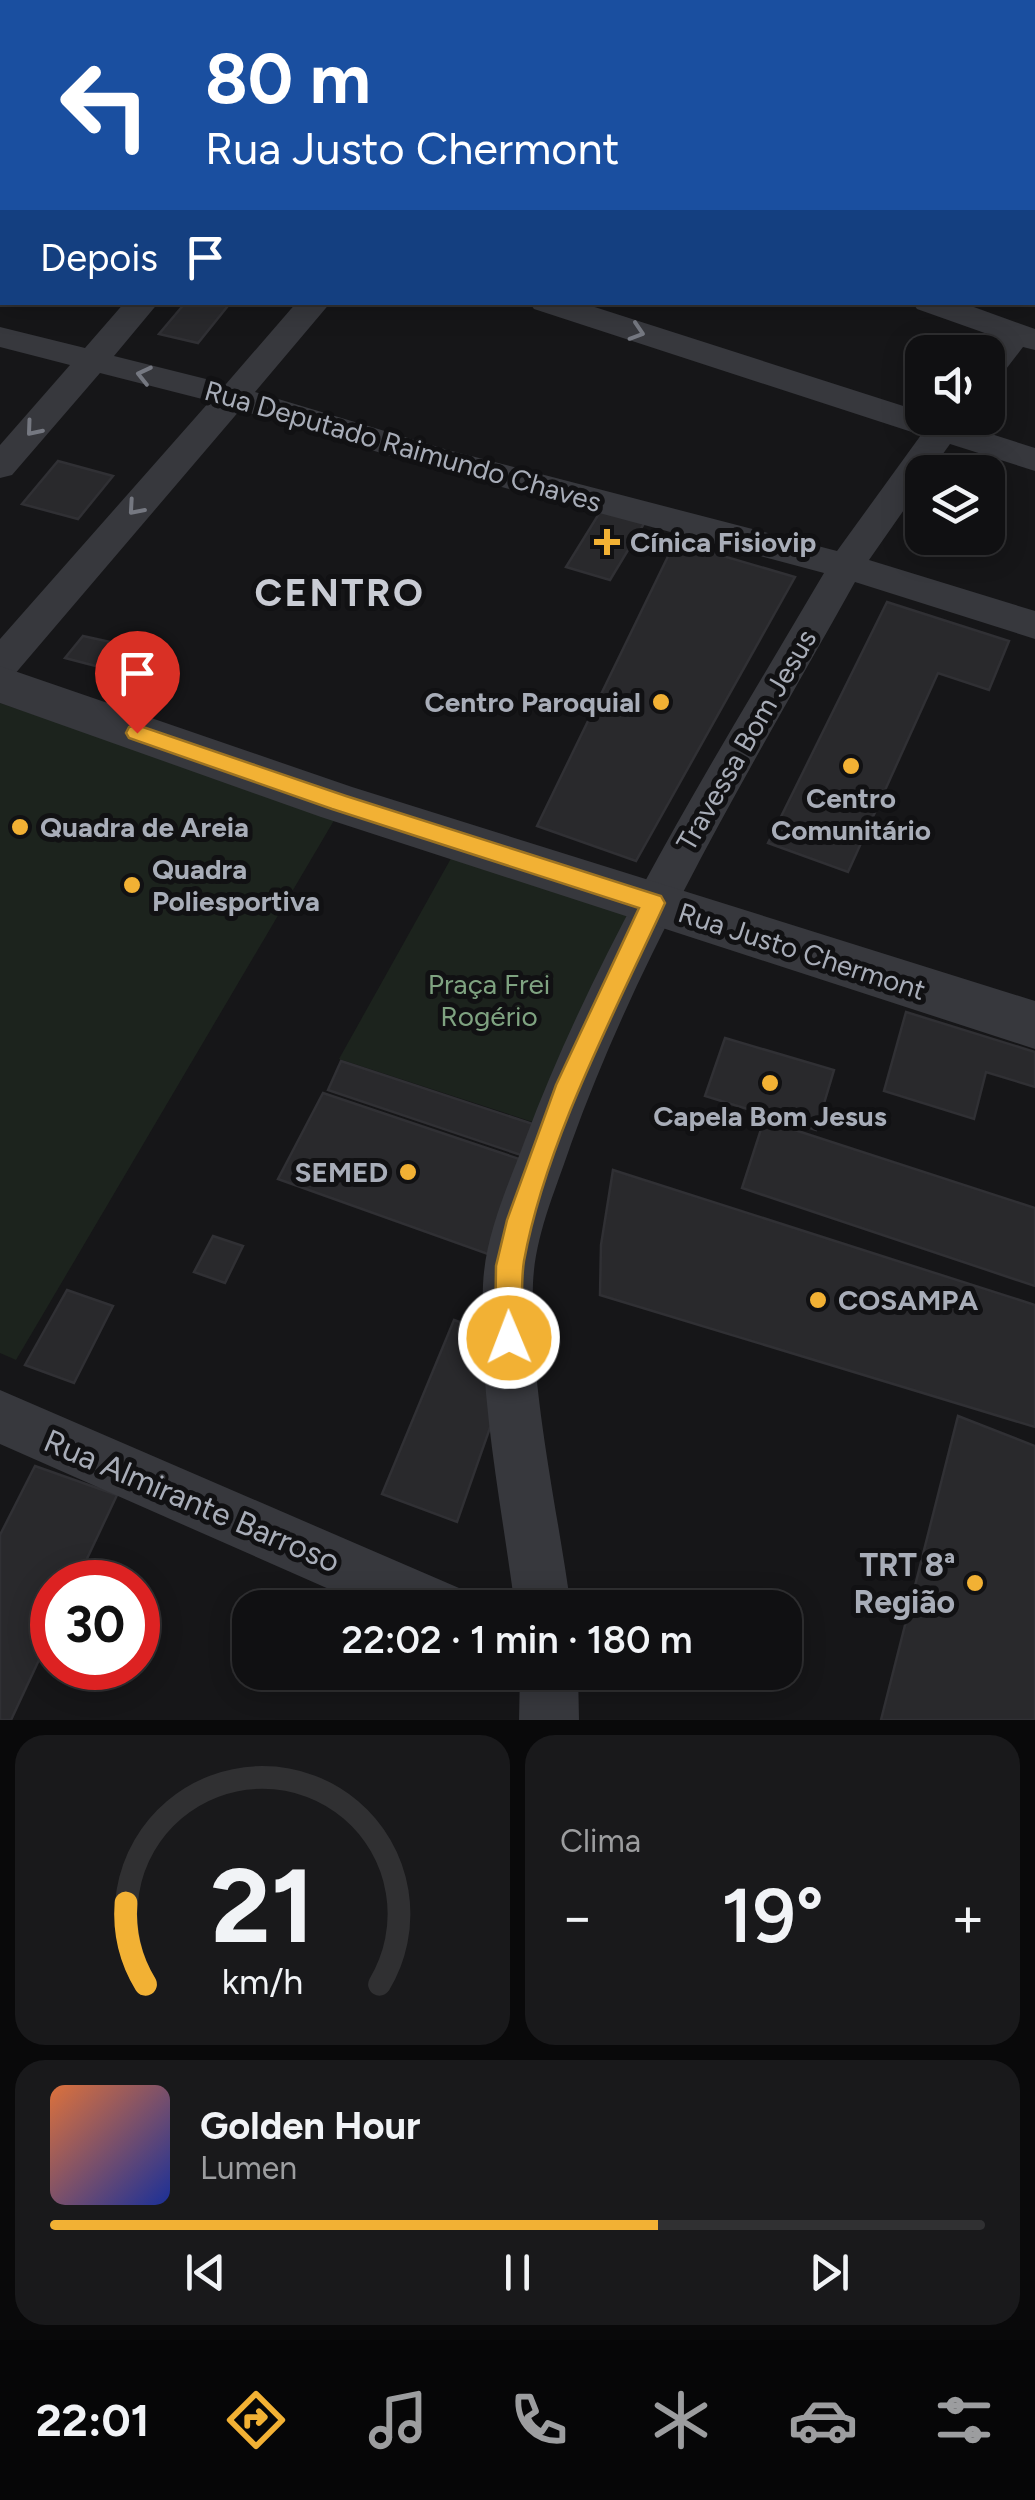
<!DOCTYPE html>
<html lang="pt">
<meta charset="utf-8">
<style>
body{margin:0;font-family:Figtree,sans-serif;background:#19191b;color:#f1f3f6;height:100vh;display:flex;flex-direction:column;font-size:38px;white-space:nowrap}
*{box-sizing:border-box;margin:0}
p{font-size:32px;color:#9c9d9f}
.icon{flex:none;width:55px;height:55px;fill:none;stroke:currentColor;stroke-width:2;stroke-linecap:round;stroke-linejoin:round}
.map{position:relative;height:1720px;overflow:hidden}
.sheet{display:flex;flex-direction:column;gap:15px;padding:15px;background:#09090a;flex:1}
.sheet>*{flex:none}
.top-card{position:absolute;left:0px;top:0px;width:1035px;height:305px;box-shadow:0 5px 25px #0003,0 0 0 2px #303032;background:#1a4fa0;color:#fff;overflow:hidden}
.controls{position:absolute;left:905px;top:335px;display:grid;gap:20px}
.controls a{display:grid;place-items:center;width:100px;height:100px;border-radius:20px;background:#101012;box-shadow:0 5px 25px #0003,0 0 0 2px #303032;font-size:50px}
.speed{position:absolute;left:30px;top:1560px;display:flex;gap:20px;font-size:50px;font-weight:700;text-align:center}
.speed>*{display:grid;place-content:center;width:130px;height:130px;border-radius:50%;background:#101012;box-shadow:0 5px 25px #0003,0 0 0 2px #303032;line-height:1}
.speed .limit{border:15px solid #d22;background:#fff;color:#111}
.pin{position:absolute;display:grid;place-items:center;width:85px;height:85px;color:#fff;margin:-102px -42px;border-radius:50% 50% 50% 0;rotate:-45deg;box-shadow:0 0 10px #0007}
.pin .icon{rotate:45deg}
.me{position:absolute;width:110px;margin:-55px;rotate:359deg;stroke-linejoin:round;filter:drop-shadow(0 0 8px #0008)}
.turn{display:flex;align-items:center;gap:35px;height:210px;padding:0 40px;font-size:45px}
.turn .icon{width:130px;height:130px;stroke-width:2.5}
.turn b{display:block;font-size:70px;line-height:85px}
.then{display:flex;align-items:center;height:95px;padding:0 40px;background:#0003;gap:20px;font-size:38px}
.big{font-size:75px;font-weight:600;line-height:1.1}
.sheet .tile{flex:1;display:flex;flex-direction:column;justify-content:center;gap:15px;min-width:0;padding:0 35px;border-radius:30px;background:#19191b}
.sheet .dial{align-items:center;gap:0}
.dial svg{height:260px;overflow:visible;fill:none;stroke:#303032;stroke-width:7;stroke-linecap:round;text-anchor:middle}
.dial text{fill:#f1f3f6;stroke:none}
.song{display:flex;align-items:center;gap:30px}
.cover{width:120px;height:120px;border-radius:15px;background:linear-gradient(135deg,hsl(20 70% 55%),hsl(230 70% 35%))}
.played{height:10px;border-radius:5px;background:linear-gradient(90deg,#f2b134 65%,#303032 65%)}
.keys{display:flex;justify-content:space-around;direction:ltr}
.heat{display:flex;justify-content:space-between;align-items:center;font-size:55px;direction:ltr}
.sheet .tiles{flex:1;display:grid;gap:15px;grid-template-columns:1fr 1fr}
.tile:last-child{grid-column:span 2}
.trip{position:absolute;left:232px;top:1590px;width:570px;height:100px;border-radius:30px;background:#101012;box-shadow:0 5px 25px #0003,0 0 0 2px #303032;font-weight:600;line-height:100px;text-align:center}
.menu{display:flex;height:160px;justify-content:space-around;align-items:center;background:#060607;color:#9c9d9f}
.menu .icon{width:70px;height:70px}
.menu .selected{color:#f2b134}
.menu b{font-size:45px;color:#f1f3f6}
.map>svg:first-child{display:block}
.green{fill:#1c231d}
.building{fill:#29292c;stroke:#303034;stroke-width:2.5}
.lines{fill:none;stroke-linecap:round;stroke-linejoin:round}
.minor{fill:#37383d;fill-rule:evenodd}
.tertiary{fill:#37383d;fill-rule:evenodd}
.oneway{stroke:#757881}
.route{fill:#f2b134;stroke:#9d7322;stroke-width:2.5}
.poi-dot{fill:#f2b134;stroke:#111113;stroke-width:4}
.labels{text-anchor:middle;stroke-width:10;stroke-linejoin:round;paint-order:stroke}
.street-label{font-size:28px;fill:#a8adb8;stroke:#111113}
.poi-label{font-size:28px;font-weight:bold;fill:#a8adb8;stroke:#111113;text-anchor:start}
.park-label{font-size:28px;fill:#7fa381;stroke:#111113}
.near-street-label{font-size:32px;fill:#a8adb8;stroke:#111113}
.near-poi-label{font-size:32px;font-weight:bold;fill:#a8adb8;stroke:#111113;text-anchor:end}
.district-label{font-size:38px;font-weight:bold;letter-spacing:2.5px;fill:#c9ccd4;stroke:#111113}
</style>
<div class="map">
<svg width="1035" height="1720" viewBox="0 0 1035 1720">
<rect width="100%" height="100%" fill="#161618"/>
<!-- green -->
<path class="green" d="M0,703l336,114 -320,543 -16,-7z
M454,853l188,64 -100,208 -203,-66z"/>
<!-- building -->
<path class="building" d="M690,0h134l-3,2z
M186,302h45l-33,41 -39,-9z
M58,461l55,15 -35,43 -56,-15z
M605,504l43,13 -38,63 -44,-13z
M675,542l120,35 -159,284 -99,-35z
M887,602l122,39 -20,49 -51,-17 -90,199 -80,-29z
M83,636l32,7 -19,23 -31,-8z
M906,1012l129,40v35l-49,-15 -12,47 -90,-28z
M725,1038l109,32 -18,60 -111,-34z
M341,1061l207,68 -12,31 -208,-70z
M323,1093l214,72 -38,93 -221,-79z
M764,1120l271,88v78l-293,-98z
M613,1170l422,135v122l-435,-132 1,-50z
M213,1236l30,10 -18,37 -31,-11z
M67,1290l46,16 -39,77 -49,-18z
M454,1320l42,15 -15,40 24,10 -48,137 -75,-28z
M958,1416l77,30v274h-154z
M35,1466l82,29 -41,87h-24v50l-41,88h-11v-185z"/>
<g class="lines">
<!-- minor -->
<path class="minor" d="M334,0h39l1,2h-38z
M470,0h35l1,2h-34z
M569,0h36l1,2h-35z
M0,26l2,1v17h-2z
M0,136l2,1v18l-2,-1z
M125,302h34l-45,54 112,28 71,-82h34l-76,90 193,58 389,101 84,-116 -387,-126 -5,-7h50l343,110v6h46l-5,7 72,23v23l-85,-27 -20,28h-8v12l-53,76 166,51v28l-180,-57c-102,183 -213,364 -284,562 -15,45 -36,91 -38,139 -4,103 24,222 38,325h-56c-14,-107 -37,-216 -32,-323 2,-50 25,-99 42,-145 75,-201 191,-383 299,-567l-397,-106 -187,-57 -226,265 -14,4v-40l210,-238 -110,-28 -88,102 -12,3v-33l70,-80 -70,-18v-20l85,21z
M912,302h48l75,27v21l-12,-3 -23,30 -12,3v-28h-4l12,-15 -79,-28z
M0,1390l459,198 8,20h-95l-372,-164z
M520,1672h58l1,48h-60z"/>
<!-- tertiary -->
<path class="tertiary" d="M0,666l352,121 683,214v48l-714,-232 -321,-114z"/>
</g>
<!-- one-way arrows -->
<defs><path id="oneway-chevron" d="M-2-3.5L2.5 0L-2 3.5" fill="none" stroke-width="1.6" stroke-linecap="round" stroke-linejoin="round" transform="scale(2.5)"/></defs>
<g class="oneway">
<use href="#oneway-chevron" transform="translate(637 332) rotate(18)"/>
<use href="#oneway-chevron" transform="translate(144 375) rotate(-167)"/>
<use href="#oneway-chevron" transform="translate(33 429) rotate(130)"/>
<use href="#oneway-chevron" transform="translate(135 508) rotate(131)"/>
</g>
<!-- route -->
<path class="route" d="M137,725l209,71 315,100 4,7c-51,111 -119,238 -141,358 -4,25 -1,53 -1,77l-4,10 -10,4 -10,-4 -4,-10 1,-72 11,-46 49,-135 83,-177 -307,-99 -203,-71 -3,-5 3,-6z"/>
<!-- markers -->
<g class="poi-dot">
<path d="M602 527h10v10h10v10h-10v10h-10v-10h-10v-10h10z"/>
<circle cx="661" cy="702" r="10"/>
<circle cx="851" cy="766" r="10"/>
<circle cx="20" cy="827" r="10"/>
<circle cx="132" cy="885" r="10"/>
<circle cx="770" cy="1083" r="10"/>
<circle cx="408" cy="1172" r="10"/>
<circle cx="818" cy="1300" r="10"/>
<circle cx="975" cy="1583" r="10"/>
</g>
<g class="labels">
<!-- street labels -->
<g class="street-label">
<text transform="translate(403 446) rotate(16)" y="10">Rua Deputado Raimundo Chaves</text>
<text transform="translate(746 740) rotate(-60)" y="10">Travessa Bom Jesus</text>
<text transform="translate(802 951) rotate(18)" y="10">Rua Justo Chermont</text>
</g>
<!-- poi labels -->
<g class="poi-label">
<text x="630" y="552">Cínica Fisiovip</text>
<text x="641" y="712" text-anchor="end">Centro Paroquial</text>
<text x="851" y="808" text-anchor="middle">Centro<tspan x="851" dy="32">Comunitário</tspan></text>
<text x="40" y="837">Quadra de Areia</text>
<text x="152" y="879">Quadra<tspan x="152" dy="32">Poliesportiva</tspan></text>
<text x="770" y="1126" text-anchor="middle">Capela Bom Jesus</text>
<text x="388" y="1182" text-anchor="end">SEMED</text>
<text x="838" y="1310">COSAMPA</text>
</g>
<!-- park labels -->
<g class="park-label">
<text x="489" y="994">Praça Frei<tspan x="489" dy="32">Rogério</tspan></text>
</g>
<!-- near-street labels -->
<g class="near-street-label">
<text transform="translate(192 1501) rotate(23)" y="11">Rua Almirante Barroso</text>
</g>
<!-- near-poi labels -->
<g class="near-poi-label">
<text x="955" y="1576">TRT 8ª<tspan x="955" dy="37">Região</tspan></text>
</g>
<!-- district labels -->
<g class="district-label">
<text x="340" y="606">CENTRO</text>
</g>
</g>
</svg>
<div class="controls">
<a><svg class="icon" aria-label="sound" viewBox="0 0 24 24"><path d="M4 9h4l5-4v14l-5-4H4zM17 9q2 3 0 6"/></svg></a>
<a><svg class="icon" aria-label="layers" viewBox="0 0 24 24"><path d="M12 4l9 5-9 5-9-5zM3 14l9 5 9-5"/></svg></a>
</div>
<div class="speed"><div class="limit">30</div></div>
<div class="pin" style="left:137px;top:733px;background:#d93025"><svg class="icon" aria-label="arrive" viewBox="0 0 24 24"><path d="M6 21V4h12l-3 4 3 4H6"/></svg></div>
<svg class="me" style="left:509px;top:1338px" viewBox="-20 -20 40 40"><circle r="17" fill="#f2b134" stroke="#fff" stroke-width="3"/><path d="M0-11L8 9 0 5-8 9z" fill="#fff"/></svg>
<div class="trip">22:02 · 1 min · 180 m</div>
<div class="top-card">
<div class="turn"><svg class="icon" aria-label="left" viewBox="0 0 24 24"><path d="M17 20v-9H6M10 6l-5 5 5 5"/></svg><div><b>80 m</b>Rua Justo Chermont</div></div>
<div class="then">Depois<svg class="icon" aria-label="arrive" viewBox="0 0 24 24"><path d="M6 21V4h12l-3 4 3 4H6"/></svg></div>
</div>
</div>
<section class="sheet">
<div class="tiles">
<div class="tile dial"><svg viewBox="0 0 100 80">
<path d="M14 69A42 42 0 1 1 86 69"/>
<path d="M14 69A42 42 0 0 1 8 44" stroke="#f2b134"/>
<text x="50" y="56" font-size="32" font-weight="700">21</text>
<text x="50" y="72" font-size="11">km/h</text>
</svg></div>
<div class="tile"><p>Clima</p>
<div class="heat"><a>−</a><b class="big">19°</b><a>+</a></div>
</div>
<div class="tile">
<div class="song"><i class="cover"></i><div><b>Golden Hour</b><p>Lumen</p></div></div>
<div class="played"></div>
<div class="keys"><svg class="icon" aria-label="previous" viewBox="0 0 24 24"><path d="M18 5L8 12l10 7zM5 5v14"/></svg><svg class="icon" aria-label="pause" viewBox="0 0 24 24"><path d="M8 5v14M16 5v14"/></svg><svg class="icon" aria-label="next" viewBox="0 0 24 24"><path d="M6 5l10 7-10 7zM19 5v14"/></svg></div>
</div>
</div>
</section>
<nav class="menu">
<b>22:01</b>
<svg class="icon selected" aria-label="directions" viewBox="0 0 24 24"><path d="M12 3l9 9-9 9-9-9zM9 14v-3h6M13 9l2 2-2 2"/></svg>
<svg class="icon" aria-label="music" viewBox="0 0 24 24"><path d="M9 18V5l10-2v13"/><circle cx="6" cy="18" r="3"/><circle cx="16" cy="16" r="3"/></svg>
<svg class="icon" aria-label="phone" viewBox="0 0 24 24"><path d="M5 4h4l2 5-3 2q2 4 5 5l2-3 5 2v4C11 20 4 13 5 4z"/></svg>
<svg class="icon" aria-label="climate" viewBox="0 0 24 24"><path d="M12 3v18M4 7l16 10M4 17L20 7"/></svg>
<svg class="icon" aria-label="car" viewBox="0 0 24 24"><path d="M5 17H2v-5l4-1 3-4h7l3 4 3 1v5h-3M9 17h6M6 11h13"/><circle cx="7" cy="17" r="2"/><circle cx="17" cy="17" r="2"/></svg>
<svg class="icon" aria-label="filters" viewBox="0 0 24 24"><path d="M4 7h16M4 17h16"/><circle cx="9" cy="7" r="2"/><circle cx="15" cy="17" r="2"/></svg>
</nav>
